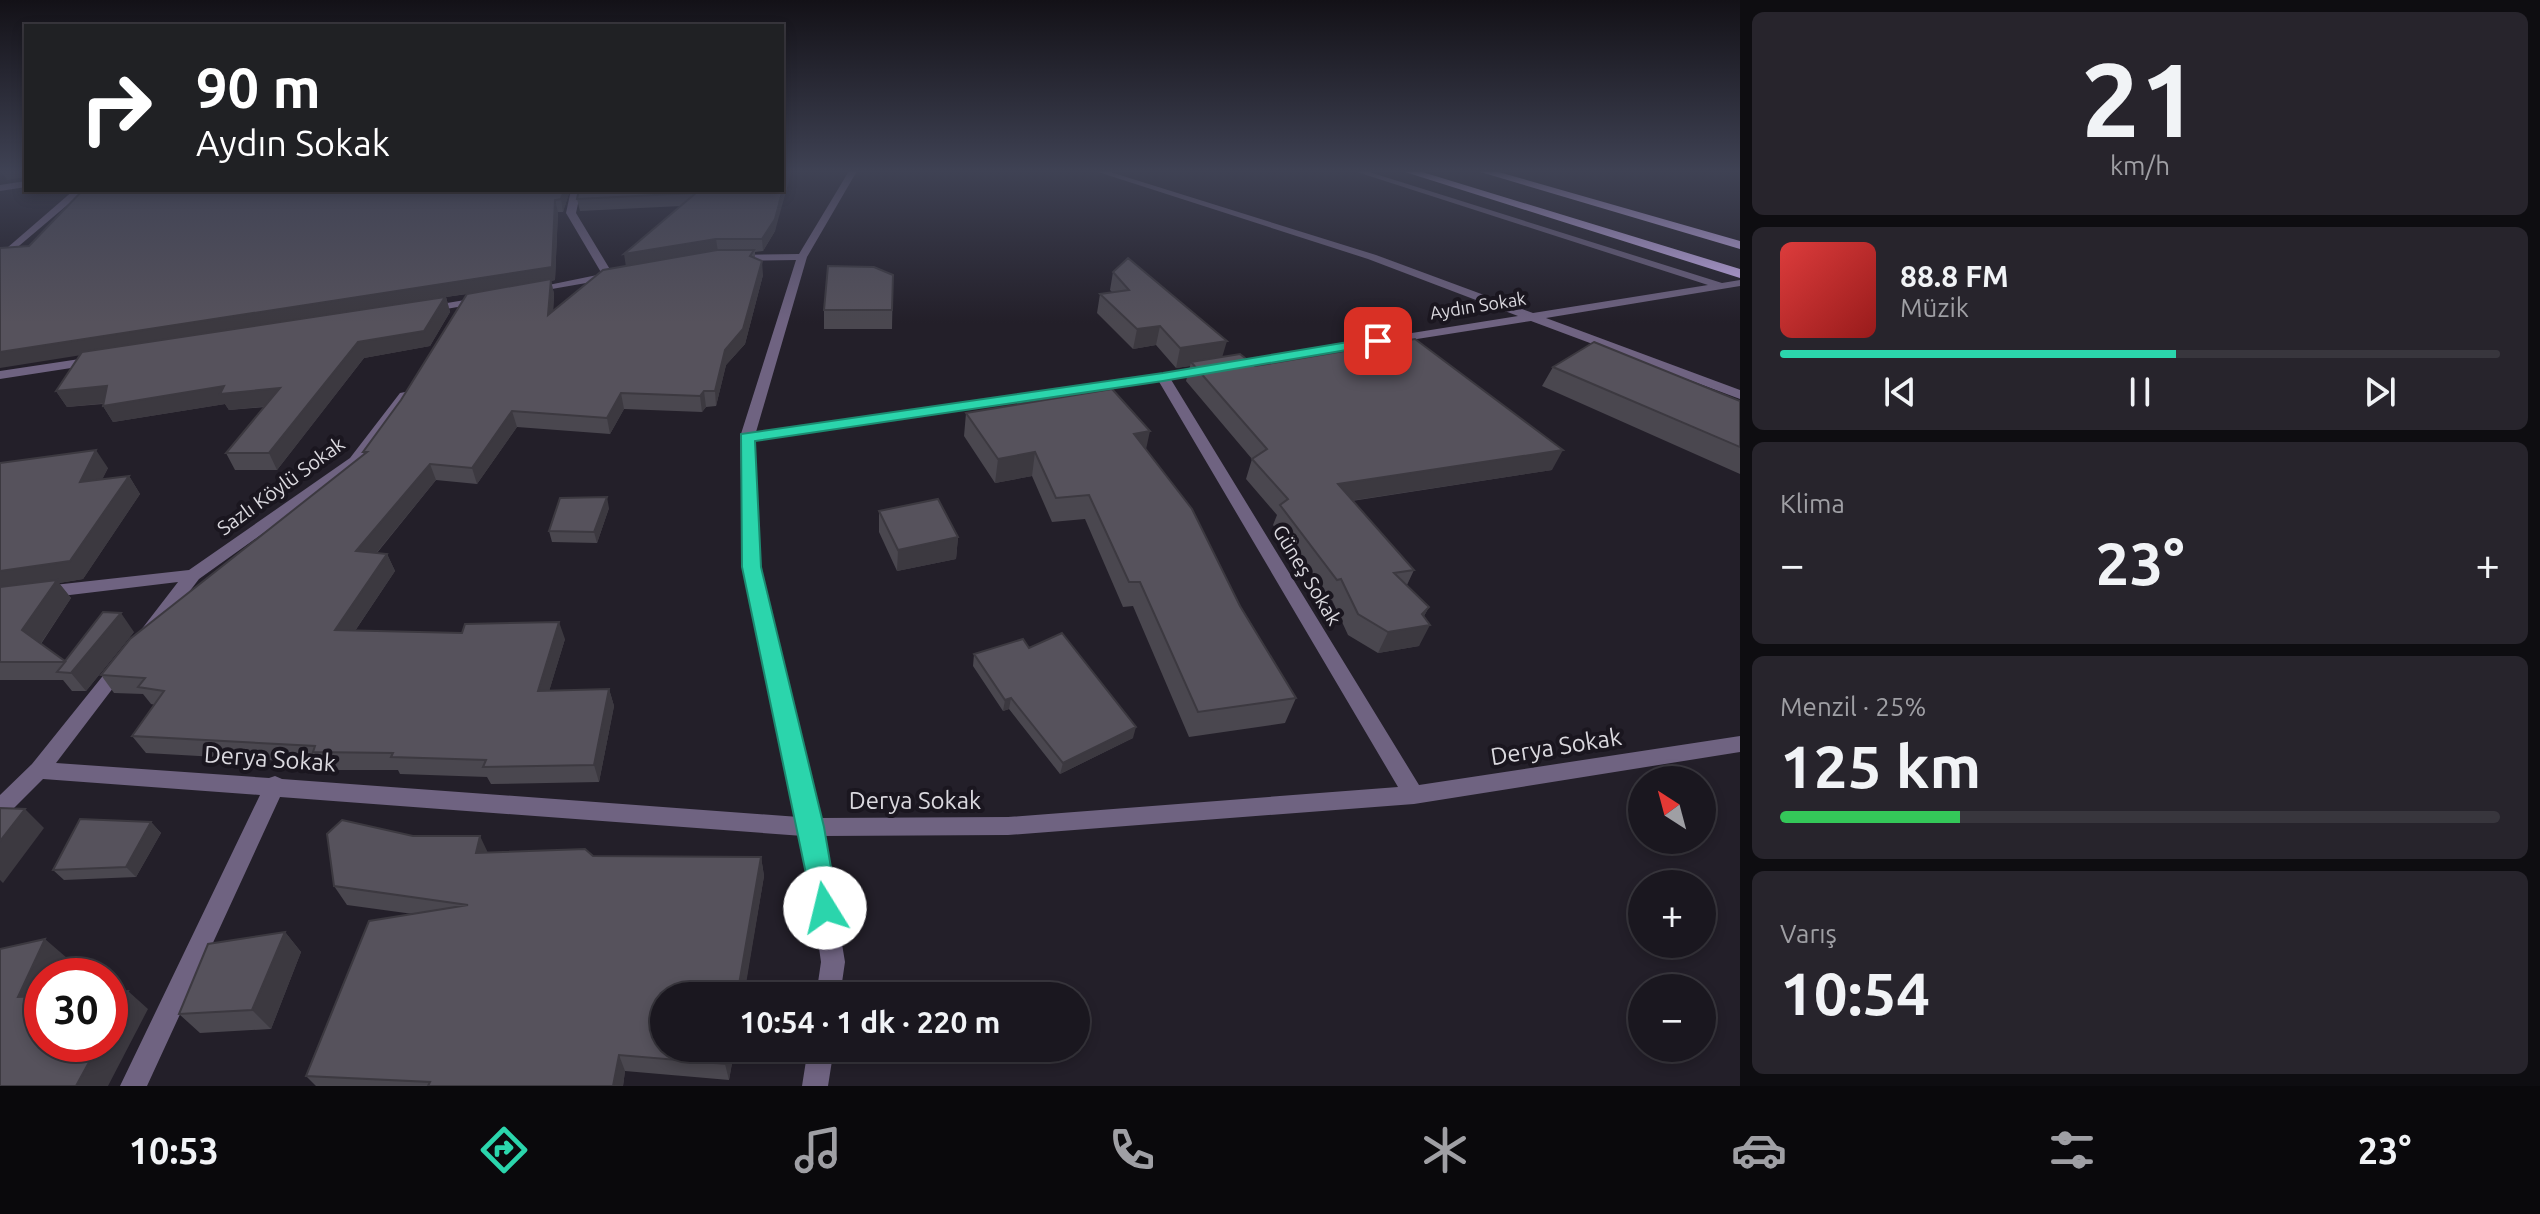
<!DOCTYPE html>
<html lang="tr">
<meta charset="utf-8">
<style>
body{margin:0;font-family:Ubuntu,sans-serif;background:#27242c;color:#f1f3f6;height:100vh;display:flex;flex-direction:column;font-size:30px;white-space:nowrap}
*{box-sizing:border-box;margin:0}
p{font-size:26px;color:#9f9fa4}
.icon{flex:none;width:44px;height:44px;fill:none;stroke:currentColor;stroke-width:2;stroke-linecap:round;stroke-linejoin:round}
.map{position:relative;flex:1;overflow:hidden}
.drawer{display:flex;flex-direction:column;gap:12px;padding:12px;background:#0e0d11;width:800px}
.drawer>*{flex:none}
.top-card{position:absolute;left:24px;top:24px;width:760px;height:168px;border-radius:0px;box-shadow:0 4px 12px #0003,0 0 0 2px #38363d;background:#202124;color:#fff;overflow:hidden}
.needle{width:52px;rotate:324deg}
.fabs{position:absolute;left:1628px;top:766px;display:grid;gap:16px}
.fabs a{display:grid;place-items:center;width:88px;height:88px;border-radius:50%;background:#1a171f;box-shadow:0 4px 12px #0003,0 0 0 2px #38363d;font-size:40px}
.speed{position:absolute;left:24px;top:958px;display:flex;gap:16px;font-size:40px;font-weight:700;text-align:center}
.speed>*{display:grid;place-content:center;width:104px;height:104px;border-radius:50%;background:#1a171f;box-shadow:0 4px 12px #0003,0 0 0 2px #38363d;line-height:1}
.speed .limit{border:12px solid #d22;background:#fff;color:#111}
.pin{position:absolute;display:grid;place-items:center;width:68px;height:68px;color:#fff;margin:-34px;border-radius:16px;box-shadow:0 4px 12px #0006}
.me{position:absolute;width:88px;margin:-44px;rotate:351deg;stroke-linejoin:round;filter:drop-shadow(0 0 6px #0008)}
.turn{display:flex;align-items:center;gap:28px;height:168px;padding:0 40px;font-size:36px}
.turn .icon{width:104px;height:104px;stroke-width:2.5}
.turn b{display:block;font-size:56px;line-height:68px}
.big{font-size:60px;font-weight:700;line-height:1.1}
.drawer .widget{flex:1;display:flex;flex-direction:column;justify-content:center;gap:12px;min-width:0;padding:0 28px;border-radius:12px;background:#27242c}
.drawer .dial{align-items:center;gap:0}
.dial b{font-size:104px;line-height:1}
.song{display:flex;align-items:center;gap:24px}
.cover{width:96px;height:96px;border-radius:12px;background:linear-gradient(135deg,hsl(0 70% 55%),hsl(0 70% 35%))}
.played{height:8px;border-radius:4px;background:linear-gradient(90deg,#2bd5ac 55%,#38363d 55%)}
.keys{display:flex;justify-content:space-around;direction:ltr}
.heat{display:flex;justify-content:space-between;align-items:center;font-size:44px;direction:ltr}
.charge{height:12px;border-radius:6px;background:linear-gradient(90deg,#34c759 25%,#38363d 0)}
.trip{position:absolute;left:650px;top:982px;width:440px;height:80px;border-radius:40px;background:#1a171f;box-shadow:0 4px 12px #0003,0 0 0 2px #38363d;font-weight:700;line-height:80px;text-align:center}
.tabs{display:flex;height:128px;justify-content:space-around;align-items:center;background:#0a090c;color:#9f9fa4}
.tabs .icon{width:56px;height:56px}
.tabs .active{color:#2bd5ac}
.tabs b{font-size:36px;color:#f1f3f6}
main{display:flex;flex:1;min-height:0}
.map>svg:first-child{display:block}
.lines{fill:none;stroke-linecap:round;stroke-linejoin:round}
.minor{fill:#6f6381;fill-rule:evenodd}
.trunk{fill:#ccb2f0;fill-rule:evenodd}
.wall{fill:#4a474f}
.shaded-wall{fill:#3c3940}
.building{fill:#56525c;stroke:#3c3940;stroke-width:2}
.route{fill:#2bd5ac;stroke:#1c8a70;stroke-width:2}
.labels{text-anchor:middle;stroke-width:8;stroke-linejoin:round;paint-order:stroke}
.far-street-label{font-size:18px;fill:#dbd9df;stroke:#1a161f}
.street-label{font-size:20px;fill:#dbd9df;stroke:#1a161f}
.near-street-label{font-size:24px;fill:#dbd9df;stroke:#1a161f}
</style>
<main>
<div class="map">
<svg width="1740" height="1086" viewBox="0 0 1740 1086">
<rect width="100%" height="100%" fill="#231f29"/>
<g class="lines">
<!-- minor -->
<path class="minor" d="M849,171h8l-50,86 -51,175 456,-66v6l-42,6 249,407 321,-49v16l-326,52 -406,31 -184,1 21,126 -5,34h-24l5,-34 -18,-126 -523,-39 -133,289h-27l140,-291 -217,-16 -36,36 -7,3v-23l32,-31 82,-102 6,-2 6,2 3,5 -73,96 213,15 6,-2 7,3 517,38 -56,-250 -3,-130 56,-177 -63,1 -5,-3 5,-3 66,-1zM1158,380l240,407 -390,30 -188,1 -61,-251 -5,-127z
M1095,171h12l269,84 157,58 175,-28 -354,-114h12l356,112 18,-3v6l-194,32 194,72v9l-209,-78 -304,48v-6l4,-1 287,-46 -150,-57z
M26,181v6l-26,4v-6z
M74,190h11l-85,72v-8z
M571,190h10l-5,23 38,63 -5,3 -80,14v-4l73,-15 -36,-61z
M465,300l4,1v4l-40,7 -6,-3 6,-3z
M93,357l4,1v6l-97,15v-8z
M405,392l7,4 -52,68 -161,115 -43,56h-12l-3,-5 37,-48 -133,16 -6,-2 -2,-4 2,-4 6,-2 144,-16 161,-112 50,-65z
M808,1048h26l-6,38h-26z"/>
<!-- trunk -->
<path class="trunk" d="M1402,171h17l321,98v9z
M1477,171h18l245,70v8z"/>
</g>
<!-- wall -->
<path class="wall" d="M83,190h487l-7,22h-5l-3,68 -4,1 3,13 -1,18 73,-46 55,-60 -101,5 -3,-12 2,-9h203l-7,41 -12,20 -8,1v6l8,17 -18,69 -19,21 -10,41 -10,1 -4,5 -78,-3 -14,25 -93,-7 -40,57 -41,-4 -59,73 10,1 8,17 -40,60 210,8 -16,52 60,-2 5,17 -15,76 -108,2 -4,-7 -87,-3 -2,-4h-75l-4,-7 -173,-10 -14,-17 23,-31 -4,-1 -8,-10 -29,-1 -13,-18 263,-220 -1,-3 38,-52 73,-107 -28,4 4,15 -20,34 -66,12 -87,112h-42l-9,-17 39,-46 -36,3 -4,-6 -112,18 -10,-16v-2l-36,3 -11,-16 24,-36 -51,-109z
M1113,272l109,85 33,9 297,104 -200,31 62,69 -7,15 22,22 -5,9 -5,30 -41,7 -30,-18 -16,-35 -5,1 -54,-76 4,-10 -31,-36 6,-20 -66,-78 4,-15 -14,2 -20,-23 -23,4 -36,-36 3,-19 12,-2 -2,-2z
M893,275l-1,54h-68v-19z
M1553,367l187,34v73l-198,-88z
M966,413l180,36 150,249 -11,25 -96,14 -56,-131 -10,1 -38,-88 -33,3 -20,-46 -37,7 -31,-47z
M0,463l108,5 -6,11 27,-3 11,18 -57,85 -24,4 12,15 -30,46 24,17 69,-29 -48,59h-14l-9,-11h-63z
M609,508l-12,35 -45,-1 -3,-11z
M879,511l79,26 -2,22 -59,12 -18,-39z
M1029,648l104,90 -73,36 -51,-65 -6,2 -30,-45 1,-12z
M151,822l10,11 -25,44 -72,3 -11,-10z
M487,852l106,4 168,1 3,19 -35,204 -104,-9 -2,15h-307l-10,-10 107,-162 -66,-9 -13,-19z
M285,932l16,20 -30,77 -71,4 -21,-19z"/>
<!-- shaded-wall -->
<path class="shaded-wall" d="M1,170h25v7l-19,3z
M788,170h4l-17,61 -12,20 -1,-12z
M564,190h6l-7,22 -2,-13z
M555,200l3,12 -3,68 -4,1 3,13 -2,36 -4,-15 2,-34 -104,16 4,15 -20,34 -66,12 -87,112 -8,-17 89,-111 87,-45 -445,71v-16z
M716,239l2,13 -92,15 -2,-13z
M762,261l1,14 -18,69 -19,21 -10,41 -1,-15 10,-41z
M1160,326l-4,19 -23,4 4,-20z
M1227,341l-6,20 -30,1 -1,4 -14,2 4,-20z
M107,386l10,16 -50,5 -11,-16z
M224,386l56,2 8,16 -59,6 -4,-6 -112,18 -10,-16z
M704,391l2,16 -4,5 -2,-16z
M621,393l3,16 -14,25 -3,-16z
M512,411l5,16 -40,57 -5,-16z
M1150,431l-5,23 -11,-20z
M96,450l12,18 -16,32 -12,-18z
M1563,450l-11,20 -223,34 9,-20z
M1035,452l-3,24 -37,7 3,-24z
M430,464l6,16 -72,88 -8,-17z
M129,476l11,18 -57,85 -24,4 12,15 -34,51 -15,-19 -22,-38v-21z
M607,497l2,11 -12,35 -3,-11z
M958,537l-2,22 -59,12 1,-21z
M387,554l8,17 -51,76 -9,-17z
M1429,607l-11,20 12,-2 -11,21 -41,7 10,-21 34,-18z
M121,613l13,19 -48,59 -15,-18z
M559,622l6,17 -21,69 -6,-17z
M609,689l5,17 -15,76 -5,-17z
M1011,698l-2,11 -6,2 2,-11z
M1136,727l-3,11 -73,36 3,-11z
M25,809l19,19 -41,55 -3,-3v-39z
M151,822l10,11 -25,44 -10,-10z
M480,836l9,19 -13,-2z
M761,857l3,19 -20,120h-7z
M285,932l16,20 -30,77 -19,-19z
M45,939l22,19 -8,18h-17v37l-24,-16z
M128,991l20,18 -40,77h-32l23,-42h11v-21z
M728,1048h7l-6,32 -4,-16z
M619,1055l6,16 -2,15h-10z"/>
<!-- building -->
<path class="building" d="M782,170h6l-13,49 -13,20h-46l-92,15 72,-61 -119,6 2,-9h203z
M83,190h481l-3,9 -6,1 -3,67 -552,85v-104l29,-2z
M717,250h37l-4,6 12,5 -19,68 -18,21 -10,41h-11l-4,5 -79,-3 -14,25 -95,-7 -40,57 -42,-4 -74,87 31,3 -52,76 127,3 3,-9 94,-2 -21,69 71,-2 -15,76 -111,2 3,-7 -95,-3 2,-4 -80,-1 2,-6 -183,-10 32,-45 -26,-4 7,-9 -44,-3 29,-36 237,-187h-4l38,-52 66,-106 84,-15 -3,36 55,-45z
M1128,258l99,83 -47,7 -20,-22 -23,3 -37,-35 29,-4 -16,-18z
M828,266l46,1 19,8 -1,35h-68z
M445,297l-21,34 -66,11 -89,111h-43l54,-65 -60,6 4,-8 -121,20 4,-20 -51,5 26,-39z
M1415,339l148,111 -225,34 76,86 -20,3 35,34 -7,7 8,11 -42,7 -30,-18 -17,-35 -4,1 -57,-75 8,-6 -36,-40 15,-10 -76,-87 49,-8 15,12z
M1594,342l146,59v46l-187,-80z
M1112,389l38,42 -16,3 58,75 48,97 56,92 -98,14 -58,-130h-11l-40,-87 -33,3 -21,-46 -37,7 -32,-46z
M96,450l-16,32 49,-6 -59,85 -70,10v-108z
M607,497l-13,35 -45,-1 11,-33z
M938,499l20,38 -60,13 -19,-39z
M57,580l-35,50 43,31 38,-49 18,1 -50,60 -14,-1 8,-10h-65v-75z
M1062,633l74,94 -73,36 -52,-65 -6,2 -31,-46 49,-15 6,9z
M0,808l25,1 -25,32z
M80,819l71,3 -25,45 -73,3z
M342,820l71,16h67l-4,17 109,-4 8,7 168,1 -24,139h-73v52h64l-3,16 -106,-9 -6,31h-185l2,-4 -124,-6 63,-155 99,-16 -134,-19 -7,-52z
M285,932l-33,78 -73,4 29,-70z
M45,939l-27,58 24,-1v48h57l-23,42h-76v-137z
M128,991l-18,32v-31z"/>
<!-- sky -->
<linearGradient id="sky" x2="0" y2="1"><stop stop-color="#131117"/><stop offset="0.53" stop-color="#3f4254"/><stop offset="1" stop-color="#3f4254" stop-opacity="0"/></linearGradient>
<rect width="1740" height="323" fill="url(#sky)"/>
<!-- route -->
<path class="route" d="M1378,337l6,4 -2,3 -219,37 -408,60 6,126 63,260 14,81 -4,9 -9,3 -10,-3 -73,-350 -1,-133 422,-61z"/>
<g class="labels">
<!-- far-street labels -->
<g class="far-street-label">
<text transform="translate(1478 306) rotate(-9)" y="6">Aydın Sokak</text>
</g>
<!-- street labels -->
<g class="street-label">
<text transform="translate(281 486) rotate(-36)" y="7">Sazlı Köylü Sokak</text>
<text transform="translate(1307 575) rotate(59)" y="7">Güneş Sokak</text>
</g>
<!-- near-street labels -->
<g class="near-street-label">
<text transform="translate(1556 747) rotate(-9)" y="8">Derya Sokak</text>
<text transform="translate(270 759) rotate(4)" y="8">Derya Sokak</text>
<text x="915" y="809">Derya Sokak</text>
</g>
</g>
</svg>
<div class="fabs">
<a><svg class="needle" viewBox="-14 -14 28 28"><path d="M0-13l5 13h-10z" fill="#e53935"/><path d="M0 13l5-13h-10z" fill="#9f9fa4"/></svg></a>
<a>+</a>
<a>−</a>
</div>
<div class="speed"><div class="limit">30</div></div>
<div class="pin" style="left:1378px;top:341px;background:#d93025"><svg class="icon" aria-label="arrive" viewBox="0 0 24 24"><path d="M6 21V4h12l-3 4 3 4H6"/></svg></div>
<svg class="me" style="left:825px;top:908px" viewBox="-20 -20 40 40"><circle r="19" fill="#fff"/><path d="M0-13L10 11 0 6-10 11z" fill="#2bd5ac"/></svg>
<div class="trip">10:54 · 1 dk · 220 m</div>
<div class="top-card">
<div class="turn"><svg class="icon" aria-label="right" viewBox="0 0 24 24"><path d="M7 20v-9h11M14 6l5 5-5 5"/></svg><div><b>90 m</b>Aydın Sokak</div></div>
</div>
</div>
<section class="drawer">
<div class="widget dial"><b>21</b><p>km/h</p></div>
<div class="widget">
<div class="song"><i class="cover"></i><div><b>88.8 FM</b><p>Müzik</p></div></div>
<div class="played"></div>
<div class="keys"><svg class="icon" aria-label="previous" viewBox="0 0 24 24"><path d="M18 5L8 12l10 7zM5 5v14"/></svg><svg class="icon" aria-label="pause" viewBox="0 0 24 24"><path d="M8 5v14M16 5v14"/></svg><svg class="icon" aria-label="next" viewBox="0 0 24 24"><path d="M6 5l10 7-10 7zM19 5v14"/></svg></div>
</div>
<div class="widget"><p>Klima</p>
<div class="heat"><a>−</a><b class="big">23°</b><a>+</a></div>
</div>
<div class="widget"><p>Menzil · 25%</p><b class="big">125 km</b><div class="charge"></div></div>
<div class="widget"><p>Varış</p><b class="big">10:54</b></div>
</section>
</main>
<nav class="tabs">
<b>10:53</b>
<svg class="icon active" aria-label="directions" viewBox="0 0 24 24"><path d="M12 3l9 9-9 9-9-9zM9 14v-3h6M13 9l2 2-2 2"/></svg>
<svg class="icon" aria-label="music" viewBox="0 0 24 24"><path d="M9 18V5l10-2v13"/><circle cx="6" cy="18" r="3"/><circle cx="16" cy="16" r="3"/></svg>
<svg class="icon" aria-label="phone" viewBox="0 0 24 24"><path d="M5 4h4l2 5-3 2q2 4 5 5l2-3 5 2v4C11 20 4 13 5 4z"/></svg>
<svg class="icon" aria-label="climate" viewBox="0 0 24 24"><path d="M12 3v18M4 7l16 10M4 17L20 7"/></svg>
<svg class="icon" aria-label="car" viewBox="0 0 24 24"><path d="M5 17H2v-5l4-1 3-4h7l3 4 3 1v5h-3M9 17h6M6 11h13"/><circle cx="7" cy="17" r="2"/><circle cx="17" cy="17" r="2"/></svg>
<svg class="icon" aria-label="filters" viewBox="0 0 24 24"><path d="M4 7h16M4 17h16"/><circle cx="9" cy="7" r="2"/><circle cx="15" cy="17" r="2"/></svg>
<b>23°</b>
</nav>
